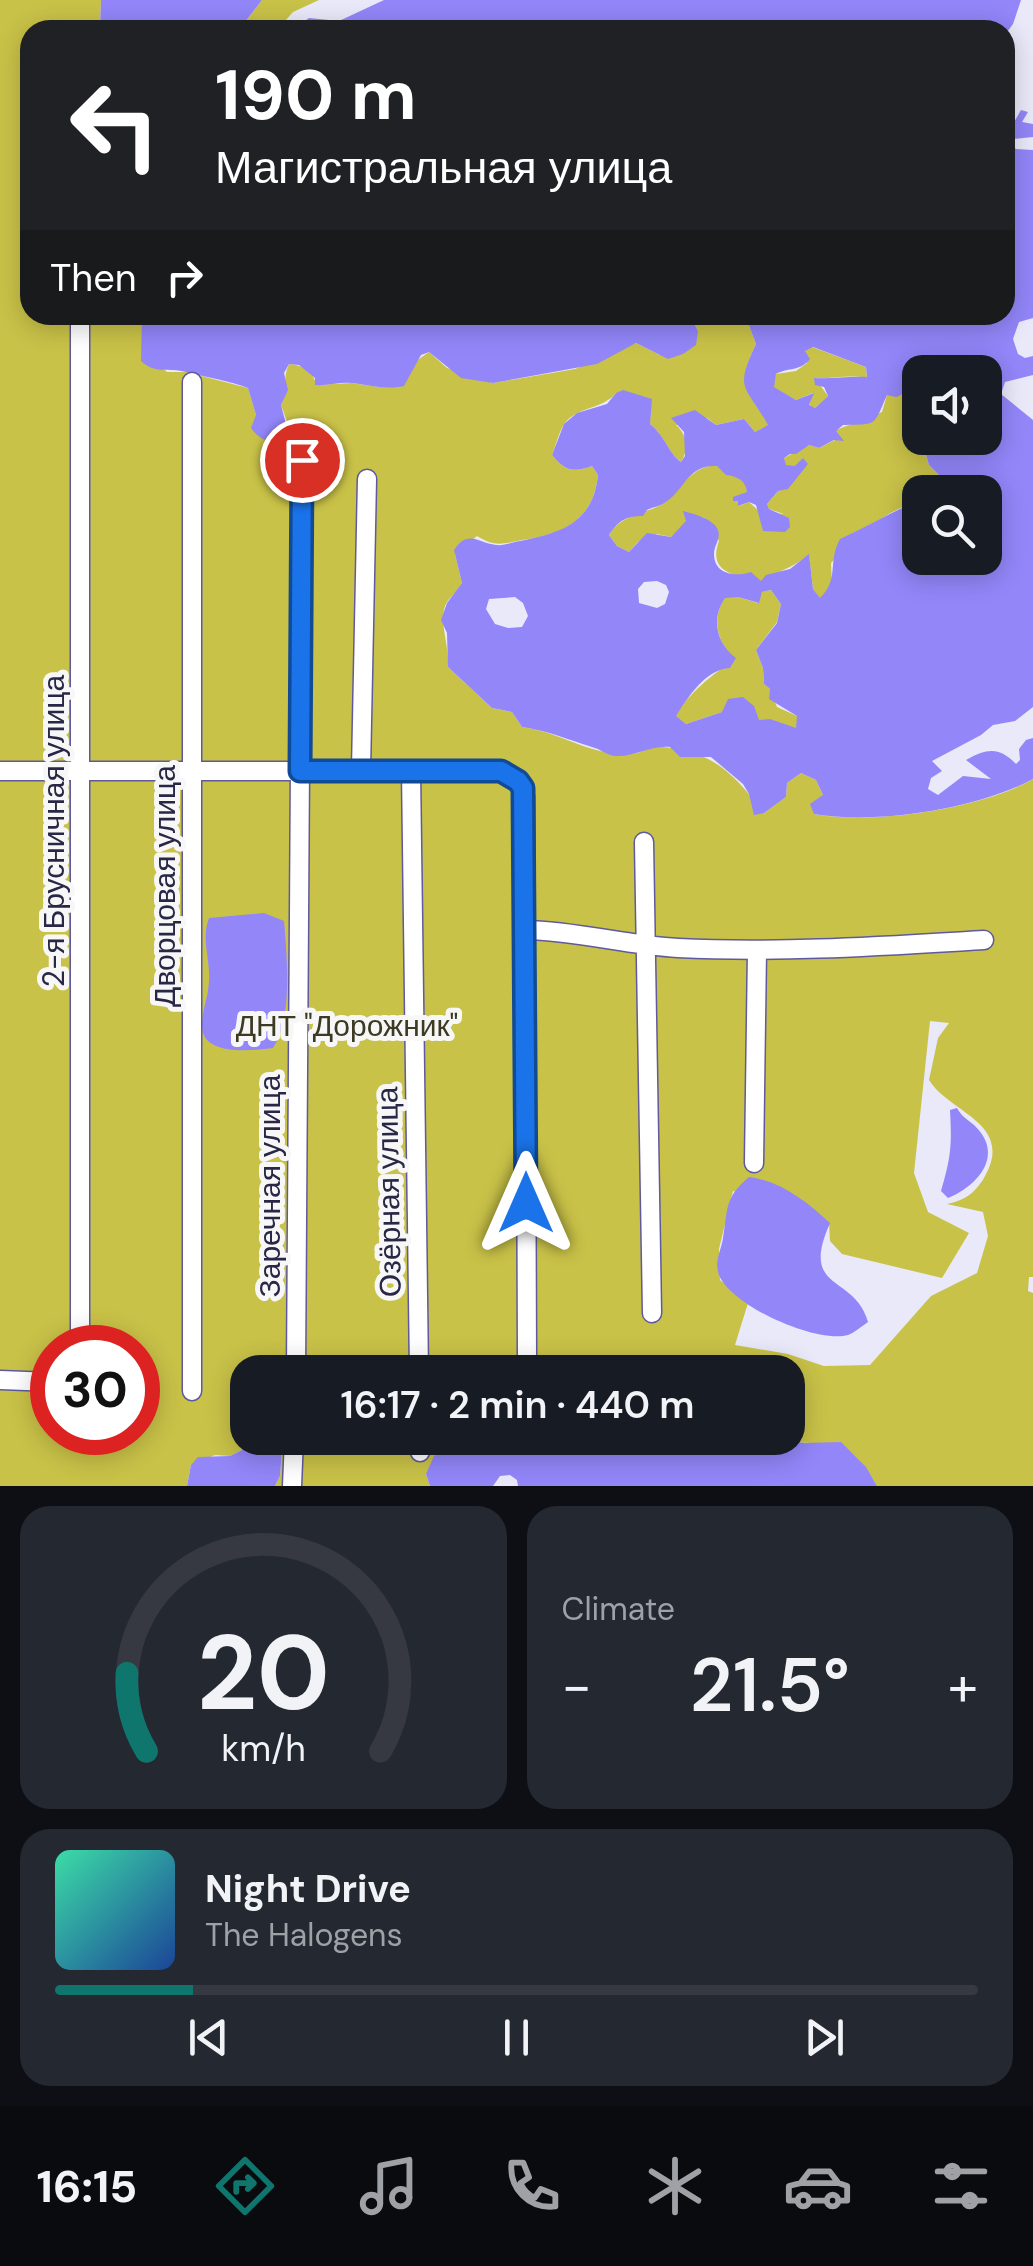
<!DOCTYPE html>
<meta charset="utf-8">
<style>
body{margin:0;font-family:"DM Sans",sans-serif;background:#242831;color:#f1f3f6;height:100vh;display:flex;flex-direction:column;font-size:38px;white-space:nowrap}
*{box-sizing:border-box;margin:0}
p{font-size:32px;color:#9ea1a6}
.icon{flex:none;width:55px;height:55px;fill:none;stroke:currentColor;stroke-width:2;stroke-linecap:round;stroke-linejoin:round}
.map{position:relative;height:1486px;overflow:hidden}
.side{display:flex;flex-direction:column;gap:20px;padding:20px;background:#0d0f14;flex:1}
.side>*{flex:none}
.guide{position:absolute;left:20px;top:20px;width:995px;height:305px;border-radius:30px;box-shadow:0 5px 25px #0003;background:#202124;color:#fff;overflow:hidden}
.buttons{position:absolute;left:902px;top:355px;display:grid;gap:20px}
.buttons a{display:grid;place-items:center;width:100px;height:100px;border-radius:20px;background:#171b24;box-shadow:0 5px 25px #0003;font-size:50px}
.speed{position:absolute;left:30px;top:1325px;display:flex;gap:20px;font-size:50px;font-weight:700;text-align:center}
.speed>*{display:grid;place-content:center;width:130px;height:130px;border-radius:50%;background:#171b24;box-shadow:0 5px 25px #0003;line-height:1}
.speed .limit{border:15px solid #d22;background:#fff;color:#111}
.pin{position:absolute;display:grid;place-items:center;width:85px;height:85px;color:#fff;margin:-42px;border:5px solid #fff;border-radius:50%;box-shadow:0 2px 10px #0007}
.me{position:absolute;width:110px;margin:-55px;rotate:0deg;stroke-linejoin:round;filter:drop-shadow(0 0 8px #0008)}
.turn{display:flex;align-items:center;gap:35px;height:210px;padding:0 30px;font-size:45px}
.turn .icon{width:130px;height:130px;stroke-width:2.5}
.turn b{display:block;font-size:70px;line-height:85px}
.then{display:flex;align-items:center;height:95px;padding:0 30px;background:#0003;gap:20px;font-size:38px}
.big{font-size:75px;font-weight:600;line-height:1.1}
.side .card{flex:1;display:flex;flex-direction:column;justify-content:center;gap:15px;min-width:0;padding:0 35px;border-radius:30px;background:#242831}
.side .dial{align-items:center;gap:0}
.dial svg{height:260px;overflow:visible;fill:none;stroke:#363941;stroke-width:7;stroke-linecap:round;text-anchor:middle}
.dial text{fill:#f1f3f6;stroke:none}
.song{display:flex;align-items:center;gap:30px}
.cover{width:120px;height:120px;border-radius:15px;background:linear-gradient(135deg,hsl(160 70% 55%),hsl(220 70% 35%))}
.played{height:10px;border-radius:5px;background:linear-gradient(90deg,#0f766e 15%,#363941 15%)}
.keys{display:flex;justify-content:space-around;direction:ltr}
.heat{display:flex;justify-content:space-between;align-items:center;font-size:55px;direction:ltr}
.side .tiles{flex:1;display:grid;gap:20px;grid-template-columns:1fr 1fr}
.card:last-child{grid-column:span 2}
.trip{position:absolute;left:230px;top:1355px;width:575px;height:100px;border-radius:30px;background:#171b24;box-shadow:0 5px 25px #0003;font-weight:600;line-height:100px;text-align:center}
.tab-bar{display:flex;height:160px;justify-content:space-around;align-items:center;background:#090b0e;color:#9ea1a6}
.tab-bar .icon{width:70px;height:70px}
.tab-bar .current{color:#0f766e}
.tab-bar b{font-size:45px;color:#f1f3f6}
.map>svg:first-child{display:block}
.green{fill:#c9c248;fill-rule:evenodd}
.water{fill:#9286f9;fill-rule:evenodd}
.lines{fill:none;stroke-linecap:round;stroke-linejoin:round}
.minor-casing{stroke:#5f599e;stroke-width:21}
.minor{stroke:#fff;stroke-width:18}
.route-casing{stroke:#114b97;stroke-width:25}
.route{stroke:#1a73e8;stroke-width:18}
.labels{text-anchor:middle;stroke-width:10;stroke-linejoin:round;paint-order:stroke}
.street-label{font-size:30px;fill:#292745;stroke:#f7f7f7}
.park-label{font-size:30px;fill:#3c3a22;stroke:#f7f7f7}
</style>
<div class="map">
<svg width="1033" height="1486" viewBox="0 0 1033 1486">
<rect width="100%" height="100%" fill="#e9e9f9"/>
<!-- green -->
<path class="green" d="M0,0h101l-1,30h-70v285h112v34l25,23h19l62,16 8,27 32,9 -7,-19c7,-13 1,-27 8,-41 13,1 25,7 27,21l35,-2 28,4 50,-35 18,16 46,15 82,-14 61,-26 24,12 38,-24 -8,-16h55l11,29c-20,42 -10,44 13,81l-14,7 -11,-13 -28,6 -9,-7 -31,7c11,9 13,25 5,37 -13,-9 -15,-25 -31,-38l1,-25 -35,-6c-14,17 -38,13 -51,30 -6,8 -9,22 -13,32 13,16 21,18 40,11l6,9c-5,46 -35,59 -76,65 -20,4 -27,7 -45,-4l-22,18 7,29c-4,8 -10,12 -15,19 -10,16 3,45 1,65l44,41 20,4 10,15c44,5 90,44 132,19 57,4 77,24 110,67l22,-16 1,-14 14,-10 15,7 7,15 -9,19c58,11 168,-5 219,-35v498h-4l-1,14 5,2v193h-156c-34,-60 -50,-34 -104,-48h15v-66h-101c-16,-5 -80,-17 -97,-15 -12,1 -28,8 -37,15l-58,-3 -10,3h-237l-1,47 -5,31 -12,6 -15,-1 -24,10 -4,21h-187zM930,1021l19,2 -11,15 -9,42c20,33 87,43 55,98 -10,16 -19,22 -37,26l36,8 5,24 -11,37 -46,23 -61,69 -46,1 -36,-12 -53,-9 13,-42 -28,-23 -1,-31 14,-58 96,32 1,18 12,13 100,24 27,-45 -41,-21 -14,-39zM52,1348h86v84h-86z
M262,0h57l-26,12 -16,18h-32l-2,-5z
M812,347l54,20 1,11c-18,-4 -34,1 -52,0l13,18 -13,12 -6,-2 4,-13 -17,7 -23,-13 3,-13 20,-3 11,-8 -2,-13z
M920,387v51h7l-4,8 6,19 13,13 4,14h-26v8c-41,15 -59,32 -89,63l1,21 -12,15 -7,-10 -4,-34c-17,13 -31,16 -48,27 -25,-6 -54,-9 -42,-41l-14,-23 -11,-2 -23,21 -14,-3 -19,8 -9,10 -12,-6 -8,-11c14,-22 34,-20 54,-31 5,-3 7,-8 11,-12 27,-27 39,-39 72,-7l2,7 -10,8 1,6 10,-4 11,10 24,2 -15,-5 -2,-5 11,-13 10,-3 12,-19 -15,-4 -1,-7 25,-13 10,3 16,-8 1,-10 46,-18 5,-17 19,-1z
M771,590l10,14 -4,18 -21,28 7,18 1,16 6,5 7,18 20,9v13l-75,-17 -36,12 -11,-8c17,-26 36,-40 60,-57 -18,-16 -24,-40 -10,-62h13l20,6 4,-11z
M283,1438h173l-30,36 4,12h-155l5,-10z"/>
<!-- water -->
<path class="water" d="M101,0h161l-23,30h-139z
M384,0h637l-8,24 -8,11v-5h-712l16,-12 30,3z
M1021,110l7,2 -6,10 11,2v13l-19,2 -3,6 5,4 17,1v168l-14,4 -6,17 5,15 7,4 8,-2v19l-28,7 -4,12 32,26v287l-18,14 -22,4 -12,10 -49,26 10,10 -11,7 -3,11 10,6 25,-19 28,3 -25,-19c22,-12 33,-13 50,4l4,-4 -1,-11 7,-9 7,-2v41c-55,30 -157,46 -219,35l-4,-10 13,-9 -7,-15 -15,-7 -14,10 -1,14 -22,16 -10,2 -5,-21 -6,-10 -32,-27h-31l-10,-10c-20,-2 -34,10 -55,9 -8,-1 -15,-7 -23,-9 -23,-7 -46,-17 -70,-20l-10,-15 -20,-4 -44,-41 -1,-34 -6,-13 6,-17 15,-20 -8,-33c14,-21 24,-7 42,-5 8,1 16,-3 24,-4 41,-8 73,-18 78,-66l-6,-9c-19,7 -27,5 -40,-11l12,-31 13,-11 30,-9 9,-11 7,-3 29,9 -2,25c16,13 19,30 31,38l4,-6 -1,-24 -13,-14 24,-8 21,15 28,-6 11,13 13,-7c-23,-41 -34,-34 -12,-81l-11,-29h260v-187l4,3zM813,347l53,20 1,10c-18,-1 -34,2 -53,1l1,7 9,2 4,9 -13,12 -6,-3 5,-12 -18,7 -22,-13 2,-13c12,-7 24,-2 34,-15l-5,-8zM988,367l7,5v15l-10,10v41h-58l-4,7 6,20 13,13 4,14h39v66h-65v-58c-29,12 -53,27 -80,39 -13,24 0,39 -20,59l-7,-9 -4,-35 -19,15 -24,6 -5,6 -10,-9c-15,5 -37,3 -37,-18 0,-9 7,-15 4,-24 -5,-12 -25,-16 -35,-19l3,10 -15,16 -24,-4 -18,19 -12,-6 -8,-11c10,-15 17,-19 34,-19l4,-6c5,-3 11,-3 16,-6 22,-13 24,-40 54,-38l9,9c11,1 20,6 21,17l-14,5v4h5v5l11,-4 7,3 7,26 22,1 5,-5 -1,-9 -20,-9 -2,-5 11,-13 10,-2 20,-25 -5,-6 -8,8 -9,-1 -2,-7 6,-4h6l13,-9 10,3 15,-8 10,1 -8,-10 7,-6c35,-1 30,2 44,-30l9,2 24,-10v-15h50zM657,581l9,4 3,7 -4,12 -8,4 -18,-5 -1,-14 6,-7zM771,590l10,14 -4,19 -21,27 7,18 1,16 6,5 -1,10 28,17 -1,12 -26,-9 -11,1 -5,-14 -11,-9 -15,2 -6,13 -36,12 -10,-8c12,-19 30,-47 54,-48l6,-10c-20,-15 -25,-40 -11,-60l13,-1 21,6 3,-11zM515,597l8,6 5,13 -6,11 -14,1 -13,-4 -9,-15 3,-10z
M142,315h153l6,5 2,-5h387l8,16 -2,14 -13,9 -15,5 -32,-16 -39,21 -104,19 -32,-5 -32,-26 -8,3 -17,31c-19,4 -35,-1 -53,-3 -12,-1 -24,3 -36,2v-7l-16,-13 -10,-1 -5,9 4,17 -7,15 9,34c-15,5 -30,3 -39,-11l5,-13 -8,-27c-18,-7 -42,-11 -62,-16 -17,-5 -30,3 -45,-11z
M264,913l20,8c3,35 9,97 -11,127 -22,3 -72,8 -71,-23 0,-15 7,-30 7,-46 1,-22 -8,-40 0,-61z
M957,1108c5,9 9,10 17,17 31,29 5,60 -26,73l-7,-7c10,-34 11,-46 9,-81z
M749,1177c32,4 58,25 81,46 -31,70 24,50 38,99 -6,4 -14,11 -20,13 -32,9 -118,-30 -129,-60 -5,-15 2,-23 4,-37 5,-29 1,-40 26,-61z
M592,1356l50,6 45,10h-134l8,-6z
M245,1418l3,20h35l-3,38 -5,10h-88l4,-21 7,-8 32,-1 12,-6z
M456,1438h317l31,5 37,-1 25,25 11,19h-359l-1,-6 -7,-5 -10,1 -7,10h-63l-4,-12 8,-18 11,-5z"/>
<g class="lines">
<defs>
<path id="minor" d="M80,315v1033
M192,382v1009
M361,770l6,-291
M411,770l8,602
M0,771h501l17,10 7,16 2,562
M644,842l8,471
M526,930c51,1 100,15 152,18 102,5 204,-2 306,-8
M754,1163l3,-213
M296,1372l6,-912
M0,1380l52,2
M80,1432v9
M420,1438v14
M292,1486l2,-48"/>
</defs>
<!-- minor casing -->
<use href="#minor" class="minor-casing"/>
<!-- minor -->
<use href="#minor" class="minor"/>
</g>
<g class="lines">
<defs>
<path id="route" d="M302,460l-2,311h201l17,10 5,7 3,415"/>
</defs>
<!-- route casing -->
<use href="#route" class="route-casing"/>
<!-- route -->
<use href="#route" class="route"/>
</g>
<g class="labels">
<!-- street labels -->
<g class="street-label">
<text transform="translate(54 831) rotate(-90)" y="10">2-я Брусничная улица</text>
<text transform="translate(165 886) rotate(-90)" y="10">Дворцовая улица</text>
<text transform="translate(270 1186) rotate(-90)" y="10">Заречная улица</text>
<text transform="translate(389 1192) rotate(-91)" y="10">Озёрная улица</text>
</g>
<!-- park labels -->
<g class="park-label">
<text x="347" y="1036">ДНТ "Дорожник"</text>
</g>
</g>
</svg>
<div class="buttons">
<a><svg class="icon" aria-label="sound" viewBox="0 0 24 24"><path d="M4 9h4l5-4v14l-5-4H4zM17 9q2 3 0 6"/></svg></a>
<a><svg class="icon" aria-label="search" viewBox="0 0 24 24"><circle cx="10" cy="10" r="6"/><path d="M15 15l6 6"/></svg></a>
</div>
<div class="speed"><div class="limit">30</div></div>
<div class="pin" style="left:302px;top:460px;background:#d93025"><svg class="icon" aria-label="arrive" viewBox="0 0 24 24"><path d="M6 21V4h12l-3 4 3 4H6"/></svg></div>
<svg class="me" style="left:526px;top:1203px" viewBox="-20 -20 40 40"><path d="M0-17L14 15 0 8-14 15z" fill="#1a73e8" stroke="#fff" stroke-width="4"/></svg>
<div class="trip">16:17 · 2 min · 440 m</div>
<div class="guide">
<div class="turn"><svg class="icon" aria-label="left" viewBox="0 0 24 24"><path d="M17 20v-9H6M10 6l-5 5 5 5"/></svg><div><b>190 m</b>Магистральная улица</div></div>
<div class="then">Then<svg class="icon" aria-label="right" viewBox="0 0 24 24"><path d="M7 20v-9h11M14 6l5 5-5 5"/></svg></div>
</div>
</div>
<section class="side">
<div class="tiles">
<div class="card dial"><svg viewBox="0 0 100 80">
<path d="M14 69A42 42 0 1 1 86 69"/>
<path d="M14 69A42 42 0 0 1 8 45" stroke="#0f766e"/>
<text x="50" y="56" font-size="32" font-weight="700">20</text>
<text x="50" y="72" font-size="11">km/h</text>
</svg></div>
<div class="card"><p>Climate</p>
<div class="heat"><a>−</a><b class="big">21.5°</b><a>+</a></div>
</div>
<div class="card">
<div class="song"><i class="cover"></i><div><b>Night Drive</b><p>The Halogens</p></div></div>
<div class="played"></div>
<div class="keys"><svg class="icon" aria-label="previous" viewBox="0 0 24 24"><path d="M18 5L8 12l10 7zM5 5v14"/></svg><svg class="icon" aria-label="pause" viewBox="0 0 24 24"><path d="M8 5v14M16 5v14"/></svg><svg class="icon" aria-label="next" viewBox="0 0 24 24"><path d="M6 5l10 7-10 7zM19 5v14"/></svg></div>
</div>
</div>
</section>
<nav class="tab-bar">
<b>16:15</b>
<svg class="icon current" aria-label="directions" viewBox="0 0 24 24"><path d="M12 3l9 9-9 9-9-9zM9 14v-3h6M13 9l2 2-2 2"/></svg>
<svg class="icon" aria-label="music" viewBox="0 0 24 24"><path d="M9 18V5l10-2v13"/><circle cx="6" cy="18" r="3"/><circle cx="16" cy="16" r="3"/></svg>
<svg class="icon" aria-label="phone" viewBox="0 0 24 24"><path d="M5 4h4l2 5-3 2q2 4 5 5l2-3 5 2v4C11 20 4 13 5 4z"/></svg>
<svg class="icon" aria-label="climate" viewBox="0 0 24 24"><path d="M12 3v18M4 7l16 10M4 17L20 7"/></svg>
<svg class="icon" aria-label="car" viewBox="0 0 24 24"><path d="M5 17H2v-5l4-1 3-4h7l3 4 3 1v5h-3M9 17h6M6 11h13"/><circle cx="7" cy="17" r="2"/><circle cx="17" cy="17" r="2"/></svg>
<svg class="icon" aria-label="filters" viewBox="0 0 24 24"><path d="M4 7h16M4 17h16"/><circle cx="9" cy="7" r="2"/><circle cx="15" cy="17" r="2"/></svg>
</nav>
